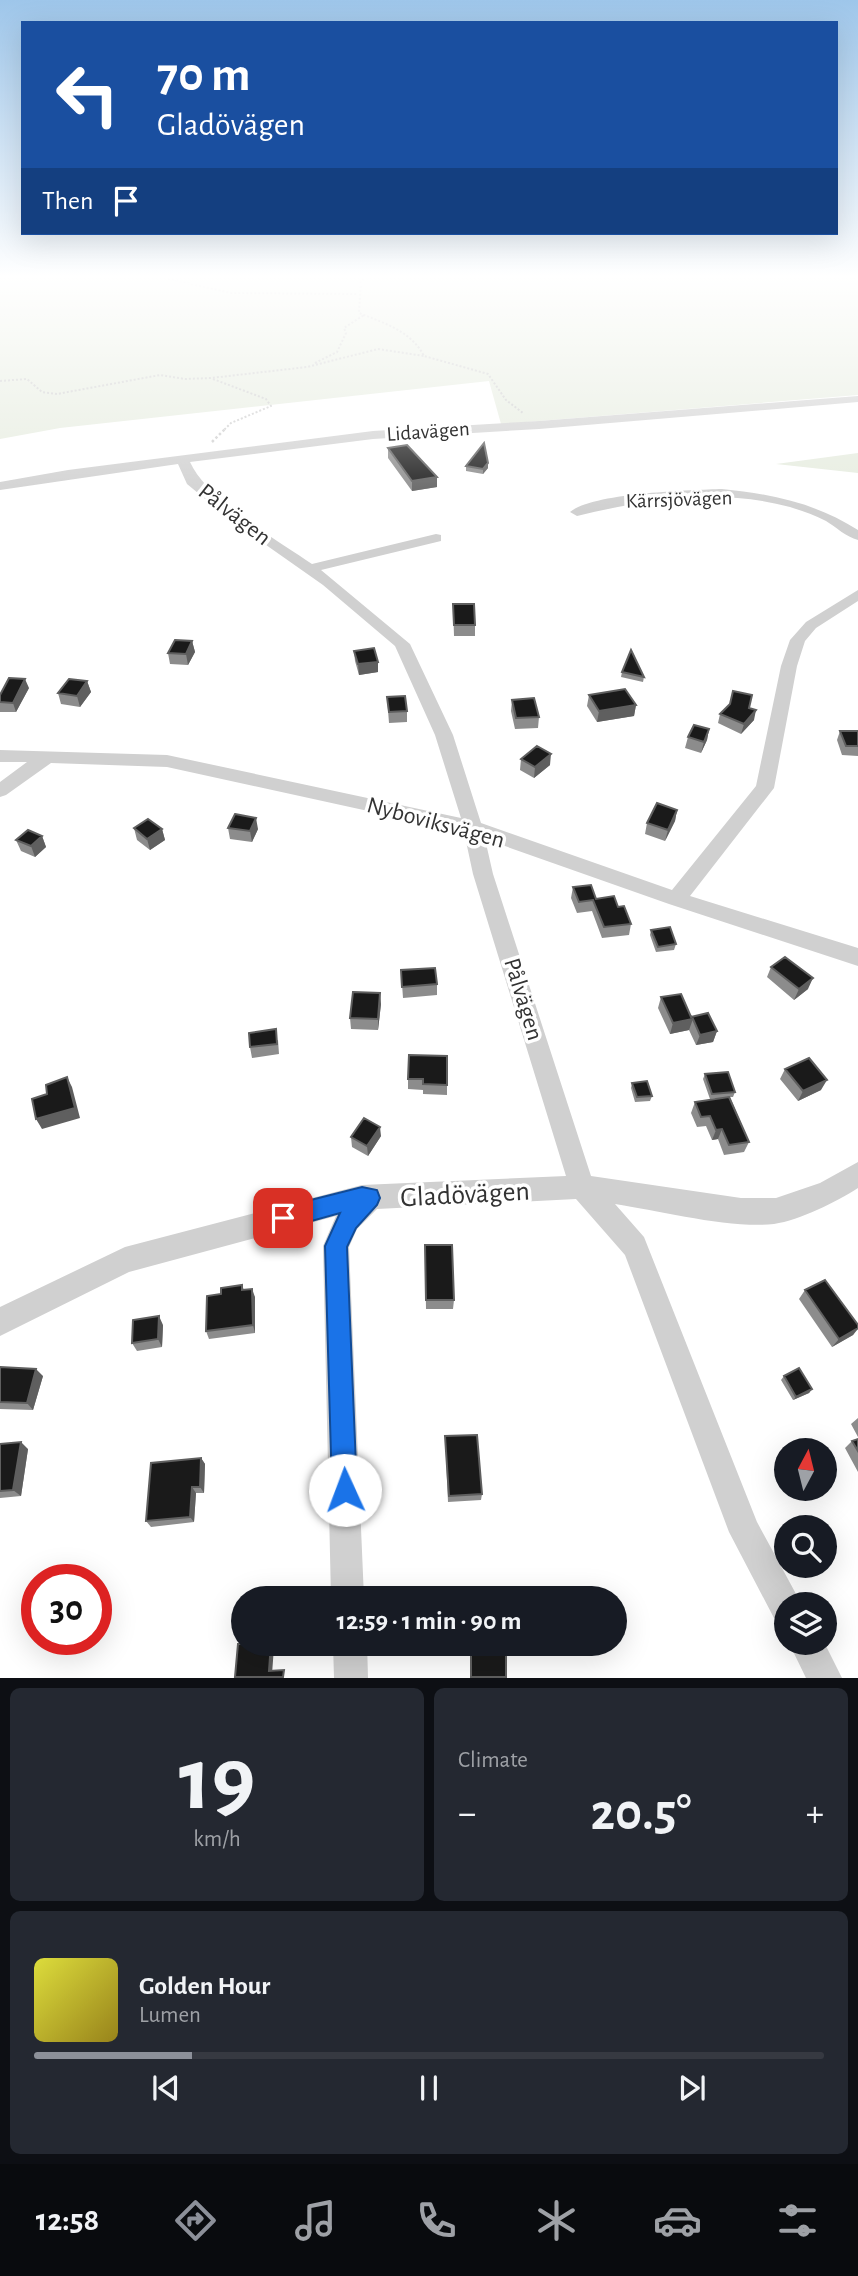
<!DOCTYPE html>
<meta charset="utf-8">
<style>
body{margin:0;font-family:"Alegreya Sans",sans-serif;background:#242831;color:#f1f3f6;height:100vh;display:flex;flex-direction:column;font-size:26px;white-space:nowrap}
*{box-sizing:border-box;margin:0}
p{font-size:23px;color:#9ea1a6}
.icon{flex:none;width:38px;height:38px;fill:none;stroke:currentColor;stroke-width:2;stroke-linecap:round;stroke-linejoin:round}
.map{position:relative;height:1678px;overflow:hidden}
.panel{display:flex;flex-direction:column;gap:10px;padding:10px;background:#0d0f14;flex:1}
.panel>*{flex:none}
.hud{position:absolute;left:21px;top:21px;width:817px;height:214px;border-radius:0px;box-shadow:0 7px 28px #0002;background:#1a4fa0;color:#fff;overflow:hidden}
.needle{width:46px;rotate:7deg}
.fabs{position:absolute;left:774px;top:1438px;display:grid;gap:14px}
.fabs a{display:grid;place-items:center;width:63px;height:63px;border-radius:50%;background:#171b24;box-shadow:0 7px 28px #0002;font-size:35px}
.speed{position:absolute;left:21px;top:1564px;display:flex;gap:14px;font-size:35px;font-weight:700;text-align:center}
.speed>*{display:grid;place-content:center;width:91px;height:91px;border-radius:50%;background:#171b24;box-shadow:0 7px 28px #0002;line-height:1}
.speed .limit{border:10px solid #d22;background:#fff;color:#111}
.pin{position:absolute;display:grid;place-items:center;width:60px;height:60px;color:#fff;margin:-30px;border-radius:14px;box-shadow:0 4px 10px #0006}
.me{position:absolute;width:77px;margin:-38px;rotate:358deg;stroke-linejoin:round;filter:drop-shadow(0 0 5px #0008)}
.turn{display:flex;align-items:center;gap:24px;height:147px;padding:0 21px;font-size:32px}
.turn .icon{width:91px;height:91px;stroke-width:2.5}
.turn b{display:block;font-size:49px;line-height:60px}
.then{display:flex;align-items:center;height:66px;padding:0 21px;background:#0003;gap:14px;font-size:26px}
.big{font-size:52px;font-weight:700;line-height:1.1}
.panel .tile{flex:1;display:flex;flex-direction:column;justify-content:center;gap:10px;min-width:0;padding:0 24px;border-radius:10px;background:#242831}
.panel .dial{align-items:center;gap:0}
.dial b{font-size:91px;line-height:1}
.song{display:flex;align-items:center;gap:21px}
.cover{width:84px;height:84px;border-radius:10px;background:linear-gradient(135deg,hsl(60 70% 55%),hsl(50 70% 35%))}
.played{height:7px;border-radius:4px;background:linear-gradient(90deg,#8c9099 20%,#363941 20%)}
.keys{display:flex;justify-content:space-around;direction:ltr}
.heat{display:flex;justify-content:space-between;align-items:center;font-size:38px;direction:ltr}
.panel .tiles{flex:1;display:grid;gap:10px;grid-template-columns:1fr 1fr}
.tile:last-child{grid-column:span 2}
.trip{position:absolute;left:231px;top:1586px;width:396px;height:70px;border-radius:35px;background:#171b24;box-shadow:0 7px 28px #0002;font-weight:700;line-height:70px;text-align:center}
.tab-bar{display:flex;height:112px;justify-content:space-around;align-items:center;background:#090b0e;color:#9ea1a6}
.tab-bar .icon{width:49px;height:49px}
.tab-bar .active{color:#8c9099}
.tab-bar b{font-size:32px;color:#f1f3f6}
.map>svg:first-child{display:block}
.green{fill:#e6ecdf}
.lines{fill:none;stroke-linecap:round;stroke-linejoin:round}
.path-far1{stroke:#cdcdcd;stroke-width:2;stroke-dasharray:2 2;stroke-linecap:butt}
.path{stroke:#cdcdcd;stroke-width:2.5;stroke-dasharray:2.5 2.5;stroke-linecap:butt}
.minor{fill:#d0d0d0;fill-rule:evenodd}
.wall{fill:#8c8c8c}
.shaded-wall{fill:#5f5f5f}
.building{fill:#1a1a1a;stroke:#5f5f5f;stroke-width:2}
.route{fill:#1a73e8;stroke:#114b97;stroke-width:2}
.labels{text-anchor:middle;stroke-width:7;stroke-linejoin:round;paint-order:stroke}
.far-street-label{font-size:21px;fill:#333;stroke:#fff}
.street-label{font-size:24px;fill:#333;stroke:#fff}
.near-street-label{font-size:28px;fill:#333;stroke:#fff}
</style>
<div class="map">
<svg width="858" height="1678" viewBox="0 0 858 1678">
<rect width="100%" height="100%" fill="#fff"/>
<!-- green -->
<path class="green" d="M0,277h858v118l-357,29 -12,-43 -429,47 -60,11z
M858,453v20l-82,-9z"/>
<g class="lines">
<!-- path-far1 -->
<path class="path-far1" d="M160,277l71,16 127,1
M367,277l-6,4 -2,32c25,10 52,18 65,43l64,18 18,26 17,13
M315,363l22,-11 9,-19 -2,-5 20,-13
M213,379l53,20 5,7 -40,17 -8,8
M0,381l27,-2 15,13 15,2 103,-19 25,4 26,-1 96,-11 71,-18 46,7"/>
<!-- path -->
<path class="path" d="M212,442l13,-13"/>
<!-- minor -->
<path class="minor" d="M858,396v6l-319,27 -166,10 -183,23c17,38 86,77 122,102l124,-30 5,1v6l-120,29 89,74 43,91 28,88 191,67 84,-104 25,-120 9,-26 16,-18 52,-32v11l-42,27 -11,13 -8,25 -23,122 -84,108 168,52v18l-189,-62 -184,-65 8,35 98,302 150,22h35l44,-15 38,-21v26c-22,14 -58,32 -84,36 -43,5 -114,-13 -159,-20l29,33 113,285 45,83h-16v17l-12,-4 -45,-86 -104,-277 -49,-56 -199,10 -20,20 -8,18 15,351h-33l-8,-352 13,-30 -207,56 -129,64v-29l125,-60 237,-62 204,-9 -93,-302 -9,-42 -297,-65 -116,-4 -45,32 -6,2v-15l27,-20h-27v-12l167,5 294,63 -26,-83 -40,-89 -72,-61 -91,-64 -45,-37 -9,-20 -178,26v-8l68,-12 305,-39 166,-10z
M722,489c50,5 93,14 136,41v10c-12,-3 -22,-13 -32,-19 -11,-6 -24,-10 -36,-14 -70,-19 -143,-8 -213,9l-7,-4c22,-19 121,-22 152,-23z
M824,1642l18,36h-36l-17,-35z
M333,1643h34l1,35h-34z"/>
</g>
<!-- wall -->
<path class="wall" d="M388,448l49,29v10l-25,4 -24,-33z
M466,466l22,2 -5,6 -17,-3z
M453,604l22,21v11h-21z
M192,641l3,11 -7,13 -18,-1 -2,-11z
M354,651l24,21 -19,3 -4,-14z
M622,672l22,5 -1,5 -22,-5z
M87,681l4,11 -11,15 -19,-3 -3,-11z
M29,688l-13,24h-16v-17z
M589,695l47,10 -2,11 -37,6 -10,-16z
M387,697l20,14v11l-18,1z
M512,700l27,17 -1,11 -23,1 -4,-18z
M749,708l5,12 -13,14 -23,-11 2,-9z
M709,729l-2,11 -6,13 -16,-5 3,-11z
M840,731h18v25l-16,-1 -5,-15z
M521,759l29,6 -16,13 -14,-8z
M677,810l-2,11 -10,20 -20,-7 2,-11z
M134,828l28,1 3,11 -15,10 -13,-10z
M228,828l30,1 -6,13 -22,-3z
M42,836l4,11 -11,10 -14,-6 -5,-11z
M573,887l23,12 22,8 13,17 -2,11 -27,3 -10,-27 -15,2 -6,-15z
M651,930l25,14 -2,6 -18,2 -6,-17z
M771,967l37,22 -14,11 -27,-23z
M401,970l36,14v11l-34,3z
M661,997l56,34 -4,11 -17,3 -7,-15 -19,4 -12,-26z
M381,1004l-3,26 -27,-1 -1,-11z
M278,1040l1,14 -27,4 -2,-11z
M447,1056v39l-24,-1v-4l-15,-1v-10z
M785,1069l36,21 -23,11 -18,-22z
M705,1074l30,18 -2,5h-3l19,45 -5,10 -20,3 -6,-16 -6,1 -6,-14 -9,1 -6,-14 4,-11 26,-4 -11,1 -7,-20z
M632,1083l20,13 -2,5 -15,1 -4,-14z
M381,1136l-13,20 -16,-9 -1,-10z
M425,1245l29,55 -1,9h-27z
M242,1285l2,5 11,7v36l-46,6 -3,-8 15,-37z
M805,1290l53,35v4l-5,6 -21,12 -33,-48z
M163,1325l-1,22 -25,4 -5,-8z
M0,1367l43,9 -10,34 -33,-1z
M784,1376l28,13 -3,4 -16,7 -12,-20z
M858,1418v19l-7,-13z
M445,1436l37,58 -1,6 -33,2z
M858,1439v33l-13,-24 7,-7z
M0,1444l28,5 -7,47 -21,2z
M201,1458l4,6 -1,29h-8l-2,29 -43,5 -5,-6z"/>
<!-- shaded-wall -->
<path class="shaded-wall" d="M488,463v5l-5,6v-5z
M437,477v10l-25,4v-10z
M192,641l3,11 -7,13 -2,-11z
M378,662v10l-19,3 -1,-11z
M25,679l4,9 -13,24 -3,-9z
M87,681l4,11 -11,15 -3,-11z
M636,705l-2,11 -37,6 2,-11z
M756,710l-2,10 -13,14 3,-10z
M709,729l-2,11 -6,13 3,-11z
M551,754l-1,11 -16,13 1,-11z
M677,810l-2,11 -10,20 3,-11z
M256,818l2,11 -6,13 -2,-11z
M162,829l3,11 -15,10 -3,-11z
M42,836l4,11 -11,10 -4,-11z
M813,978l-5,11 -14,11 5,-11z
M380,993l1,11 -3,26v-11z
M693,1019l-4,11 -19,4 3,-11z
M717,1031l-4,11 -17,3 4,-10z
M67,1077l5,10 8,31 -38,11 -6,-10z
M827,1080l-6,10 -23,11 5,-10z
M380,1127l1,9 -13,20 -1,-10z
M722,1129l-4,10 -6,1 4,-10z
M252,1289l3,8v36l-2,-8z
M159,1316l4,9 -1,22 -4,-8z
M858,1328l-5,7 -21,12 7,-8z
M36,1369l7,7 -10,34 -6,-7z
M812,1389l-3,4 -16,7 3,-3z
M21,1442l7,7 -7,47 -8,-6z
M201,1458l4,6 -1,29 -4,-6z
M192,1487l4,6 -2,29 -4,-5z
M271,1643l3,4 -2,27 -3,-3z"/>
<!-- building -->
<path class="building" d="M484,443l4,20 -5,6 -17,-3z
M407,445l30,32 -25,4 -24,-33z
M453,604h21l1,21h-21z
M175,640l17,1 -6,13 -18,-1z
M374,648l4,14 -20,2 -4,-13z
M631,650l13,27 -22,-5z
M9,678l16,1 -12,24 -13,-1v-7z
M69,679l18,2 -10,15 -19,-3z
M625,689l11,16 -37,6 -10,-16z
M733,691l19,4 -3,13 7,2 -12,14 -24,-10 10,-10z
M405,696l2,15 -18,1 -2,-15z
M534,698l5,19 -23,1 -4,-18z
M694,725l15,4 -5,13 -16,-5z
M840,731h18v15h-12z
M537,746l14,8 -16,13 -14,-8z
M657,803l20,7 -9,20 -21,-7z
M235,814l21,4 -6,13 -22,-3z
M148,819l14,10 -15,10 -13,-11z
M28,830l14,6 -11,10 -15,-6z
M591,885l5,14 18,-3 4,11 6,-1 7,18 -27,3 -11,-27 -14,2 -6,-15z
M670,927l6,17 -18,3 -7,-17z
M785,957l28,21 -14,11 -28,-22z
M435,968l2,16 -35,3 -1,-17z
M353,992l27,1 -2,26 -28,-1z
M681,994l10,23 17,-4 9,18 -17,4 -7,-16 -20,4 -12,-26z
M276,1029l1,15 -27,3 -1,-14z
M409,1055l38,1v29l-24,-1v-5h-15z
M809,1058l18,22 -24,11 -18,-22z
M728,1072l7,20 -23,2 -7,-20z
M67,1077l8,31 -39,11 -4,-20 15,-5 -1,-9z
M647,1081l5,15 -15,1 -5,-14z
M729,1097l20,45 -20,3 -7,-16 -6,1 -6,-14 -9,1 -6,-15z
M364,1118l16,9 -13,19 -16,-9z
M425,1245h27l2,55h-28z
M825,1280l33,45v3l-19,11 -34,-49z
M242,1285v5l10,-1 1,36 -47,6 1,-35 14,-2v-6z
M159,1316l-1,23 -26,4 1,-23z
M0,1367l36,2 -9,34 -27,-1z
M799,1368l13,21 -16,8 -12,-21z
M477,1435l5,59 -33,2 -4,-60z
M858,1439v12l-6,-10z
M21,1442l-8,48 -13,1v-47z
M201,1458l-1,29h-8l-2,30 -44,4 5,-58z
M271,1643l-2,28 15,-1 -1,7h-48l3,-33z
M471,1643h35v34h-35z"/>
<!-- sky -->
<linearGradient id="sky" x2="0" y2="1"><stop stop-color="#9ec6ea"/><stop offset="0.54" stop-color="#fff"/><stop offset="1" stop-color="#fff" stop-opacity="0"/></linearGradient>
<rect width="858" height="512" fill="url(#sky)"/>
<!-- route -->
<path class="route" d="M362,1187l15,3 3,8 -3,7 -21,23 -9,19 10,243 -3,9 -9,3 -10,-3 -3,-9 -7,-244 15,-33 -57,16 -8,-4 -3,-7 3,-7 8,-4z"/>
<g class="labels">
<!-- far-street labels -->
<g class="far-street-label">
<text transform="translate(428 431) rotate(-4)" y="7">Lidavägen</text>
<text transform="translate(679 499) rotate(-2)" y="7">Kärrsjövägen</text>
</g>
<!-- street labels -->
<g class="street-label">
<text transform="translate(235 514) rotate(38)" y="8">Pålvägen</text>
<text transform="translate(436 822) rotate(15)" y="8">Nyboviksvägen</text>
<text transform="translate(524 999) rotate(73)" y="8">Pålvägen</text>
</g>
<!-- near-street labels -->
<g class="near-street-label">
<text transform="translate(465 1193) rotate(-3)" y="10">Gladövägen</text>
</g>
</g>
</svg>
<div class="fabs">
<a><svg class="needle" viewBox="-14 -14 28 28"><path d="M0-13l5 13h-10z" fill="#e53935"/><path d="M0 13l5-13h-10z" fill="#9ea1a6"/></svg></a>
<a><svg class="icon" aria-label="search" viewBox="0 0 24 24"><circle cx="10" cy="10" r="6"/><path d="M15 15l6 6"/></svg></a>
<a><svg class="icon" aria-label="layers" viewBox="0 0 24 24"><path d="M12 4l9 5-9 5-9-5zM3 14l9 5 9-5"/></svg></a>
</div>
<div class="speed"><div class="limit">30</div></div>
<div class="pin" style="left:283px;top:1218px;background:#d93025"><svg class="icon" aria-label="arrive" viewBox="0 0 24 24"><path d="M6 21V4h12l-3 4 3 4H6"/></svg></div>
<svg class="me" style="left:345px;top:1490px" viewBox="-20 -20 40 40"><circle r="19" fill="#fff"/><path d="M0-13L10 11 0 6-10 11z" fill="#1a73e8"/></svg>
<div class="trip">12:59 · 1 min · 90 m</div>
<div class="hud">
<div class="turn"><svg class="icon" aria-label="left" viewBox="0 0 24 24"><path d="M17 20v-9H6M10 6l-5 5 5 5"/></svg><div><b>70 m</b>Gladövägen</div></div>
<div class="then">Then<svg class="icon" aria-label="arrive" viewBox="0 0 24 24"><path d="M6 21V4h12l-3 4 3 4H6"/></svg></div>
</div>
</div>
<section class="panel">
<div class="tiles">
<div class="tile dial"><b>19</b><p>km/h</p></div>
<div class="tile"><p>Climate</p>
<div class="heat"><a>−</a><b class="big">20.5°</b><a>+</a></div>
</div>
<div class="tile">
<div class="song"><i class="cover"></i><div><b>Golden Hour</b><p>Lumen</p></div></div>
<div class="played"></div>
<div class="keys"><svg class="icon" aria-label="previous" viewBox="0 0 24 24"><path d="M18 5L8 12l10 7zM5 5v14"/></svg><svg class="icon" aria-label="pause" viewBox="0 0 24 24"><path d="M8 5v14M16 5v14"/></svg><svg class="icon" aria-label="next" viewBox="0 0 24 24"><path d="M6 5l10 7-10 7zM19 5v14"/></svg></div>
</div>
</div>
</section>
<nav class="tab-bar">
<b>12:58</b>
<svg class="icon active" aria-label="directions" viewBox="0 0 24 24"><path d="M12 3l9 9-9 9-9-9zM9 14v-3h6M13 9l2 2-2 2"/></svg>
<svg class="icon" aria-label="music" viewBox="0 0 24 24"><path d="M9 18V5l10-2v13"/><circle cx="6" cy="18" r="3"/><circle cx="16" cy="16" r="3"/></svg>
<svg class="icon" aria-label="phone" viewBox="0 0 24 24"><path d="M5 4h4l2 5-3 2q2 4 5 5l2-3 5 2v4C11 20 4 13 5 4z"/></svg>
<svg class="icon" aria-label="climate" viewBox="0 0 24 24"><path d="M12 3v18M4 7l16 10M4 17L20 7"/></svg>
<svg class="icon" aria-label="car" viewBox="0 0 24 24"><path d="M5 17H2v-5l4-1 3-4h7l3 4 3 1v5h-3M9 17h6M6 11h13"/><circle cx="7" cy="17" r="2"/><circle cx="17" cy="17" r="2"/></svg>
<svg class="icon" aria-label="filters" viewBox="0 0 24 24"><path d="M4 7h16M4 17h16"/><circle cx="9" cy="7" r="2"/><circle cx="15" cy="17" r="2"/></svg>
</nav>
